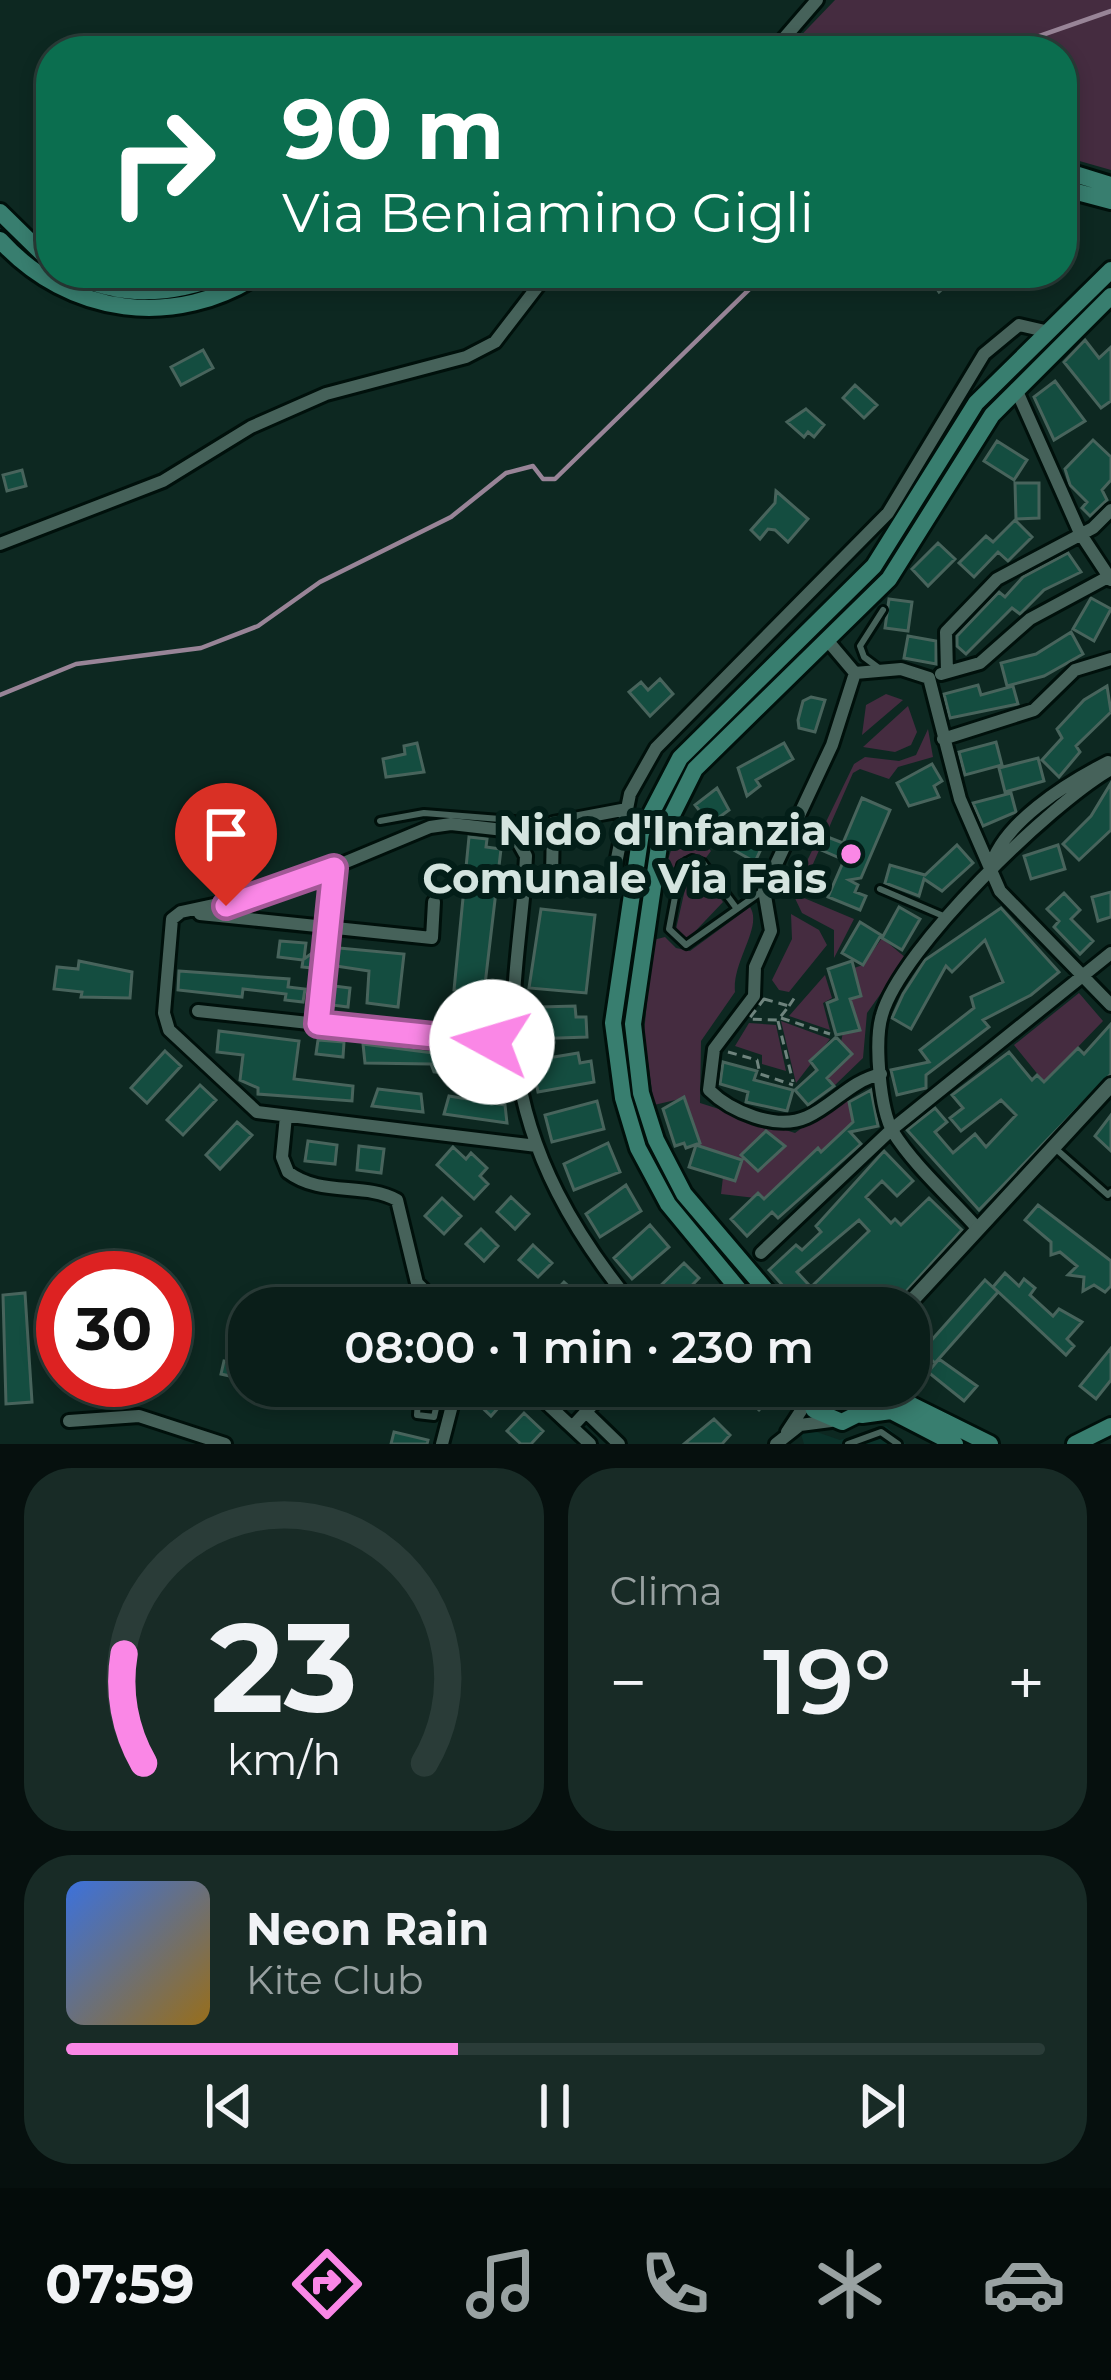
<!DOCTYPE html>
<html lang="it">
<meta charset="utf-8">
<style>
body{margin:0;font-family:Montserrat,sans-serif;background:#182b26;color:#f1f3f6;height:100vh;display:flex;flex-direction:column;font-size:45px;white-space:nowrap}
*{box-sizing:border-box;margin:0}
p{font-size:39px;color:#99a2a2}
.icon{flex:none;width:66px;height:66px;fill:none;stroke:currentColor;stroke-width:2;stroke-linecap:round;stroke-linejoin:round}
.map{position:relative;height:1444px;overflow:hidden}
.details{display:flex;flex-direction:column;gap:24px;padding:24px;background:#06100e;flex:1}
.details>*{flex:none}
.guide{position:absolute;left:36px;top:36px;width:1041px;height:252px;border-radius:48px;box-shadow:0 6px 18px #0003,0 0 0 3px #2a3c38;background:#0b6e4f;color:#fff;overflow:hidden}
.speed{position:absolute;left:36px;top:1251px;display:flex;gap:24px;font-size:60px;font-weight:700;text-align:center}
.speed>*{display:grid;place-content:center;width:156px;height:156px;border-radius:50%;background:#0a1e19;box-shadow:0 6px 18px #0003,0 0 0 3px #2a3c38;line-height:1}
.speed .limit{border:18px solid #d22;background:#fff;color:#111}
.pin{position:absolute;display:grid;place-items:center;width:102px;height:102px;color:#fff;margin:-123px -51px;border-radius:50% 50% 50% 0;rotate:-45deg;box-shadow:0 0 12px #0007}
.pin .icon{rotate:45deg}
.me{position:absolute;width:132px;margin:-66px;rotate:276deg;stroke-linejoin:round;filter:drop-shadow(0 0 9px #0008)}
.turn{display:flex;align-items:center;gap:42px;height:252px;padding:0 48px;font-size:54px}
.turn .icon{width:156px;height:156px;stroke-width:2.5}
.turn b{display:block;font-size:84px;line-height:102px}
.big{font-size:90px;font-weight:600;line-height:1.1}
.details .card{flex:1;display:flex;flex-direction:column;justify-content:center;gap:18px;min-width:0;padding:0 42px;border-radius:48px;background:#182b26}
.details .dial{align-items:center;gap:0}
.dial svg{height:312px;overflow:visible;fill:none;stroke:#2a3c38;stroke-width:7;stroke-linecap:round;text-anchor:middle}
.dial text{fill:#f1f3f6;stroke:none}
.song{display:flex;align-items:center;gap:36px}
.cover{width:144px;height:144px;border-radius:18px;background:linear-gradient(135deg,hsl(220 70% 55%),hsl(40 70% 35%))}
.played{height:12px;border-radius:6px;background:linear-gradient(90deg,#fa87e6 40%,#2a3c38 40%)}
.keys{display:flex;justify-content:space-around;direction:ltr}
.heat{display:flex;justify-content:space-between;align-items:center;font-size:66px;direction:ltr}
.details .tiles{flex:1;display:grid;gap:24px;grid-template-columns:1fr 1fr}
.card:last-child{grid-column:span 2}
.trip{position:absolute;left:228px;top:1287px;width:702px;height:120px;border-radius:48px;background:#0a1e19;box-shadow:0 6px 18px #0003,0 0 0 3px #2a3c38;font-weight:600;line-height:120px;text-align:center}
.menu{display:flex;height:192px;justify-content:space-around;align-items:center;background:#040c0a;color:#99a2a2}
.menu .icon{width:84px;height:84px}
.menu .current{color:#fa87e6}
.menu b{font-size:54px;color:#f1f3f6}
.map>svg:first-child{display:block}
.built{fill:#0b322a}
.green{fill:#452c40}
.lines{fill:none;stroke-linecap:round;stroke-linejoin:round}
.stream{stroke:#988497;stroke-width:4.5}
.building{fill:#144d40;stroke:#48645c;stroke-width:3}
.service-casing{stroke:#00100b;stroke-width:12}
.minor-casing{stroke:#00100b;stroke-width:18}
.tertiary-casing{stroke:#00100b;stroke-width:20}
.secondary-casing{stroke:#00100b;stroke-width:22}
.path{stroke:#6e837d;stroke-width:3;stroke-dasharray:9 6;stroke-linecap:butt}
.service{stroke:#46625a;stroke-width:6}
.minor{stroke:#46625a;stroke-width:12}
.tertiary{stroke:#46625a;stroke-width:14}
.secondary{stroke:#387e6f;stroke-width:16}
.route-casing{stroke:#a25896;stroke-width:30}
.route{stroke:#fa87e6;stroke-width:21}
.poi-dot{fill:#fa87e6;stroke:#031e18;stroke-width:4.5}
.labels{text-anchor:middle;stroke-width:12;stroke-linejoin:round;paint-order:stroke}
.poi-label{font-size:42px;font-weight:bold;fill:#d4e4df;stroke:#031e18;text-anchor:end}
</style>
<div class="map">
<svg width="1111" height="1444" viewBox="0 0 1111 1444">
<rect width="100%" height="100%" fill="#0d2821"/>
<!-- built -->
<path class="built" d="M886,1426l20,18h-102l-3,-10 10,-4 29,10z"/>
<!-- green -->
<path class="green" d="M835,0h276v170l-49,-14v-105h-276z
M886,694l17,6 -41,35 4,-30z
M908,706l9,26 -6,13 -16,7 -32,-5z
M928,729l5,28 -35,10 -9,12 -29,-10 -7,4 -51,116 2,9 50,21 -20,39v-28l-32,-17 -10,-21 62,-128 11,-7 34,4 17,-6z
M682,817l29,34 -6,8 -21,-3 -23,25z
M695,862l28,40 -38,40 -9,-13 12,-53 -4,-7z
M750,907c13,20 -18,54 -15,85l-34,49 -1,62 95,30 52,-38 7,29 -33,28 -4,-3 -53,50 -43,-5 2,-17 12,4 4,-12 -39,-23 -16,-48 -30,7 -10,-72 9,-93 12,-3 11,11 14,3z
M791,914l28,16 8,15 -38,47 -10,-2 -7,-10 20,-41z
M882,938l24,20 -39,55 -4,45 -29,28 -7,-8 25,-23 -11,-13 9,-43 11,-4 -7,-27 9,-3z
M825,975l7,23 -9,5 7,27 -41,-14z
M1079,993l24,28 -59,61 -30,-37z
M781,1021l49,18 -34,44z
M749,1023l27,2 10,46 -24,-7v-9l-27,-9z"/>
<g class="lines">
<!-- stream -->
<path class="stream" d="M996,51l115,-40
M0,695l76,-31 125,-16 57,-22 62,-44 131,-65 55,-44 27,-7 10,13h12l211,-206"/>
</g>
<!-- building -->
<path class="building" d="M937,273h23l-21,19 -9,-13z
M1085,340l14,18 12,-11v54l-10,7 -37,-46z
M203,350l10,18 -32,17 -10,-18z
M1055,381l30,40 -31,19 -20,-43z
M855,385l22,20 -13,13 -21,-20z
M806,409l18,16 -10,12 -6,-5 -4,5 -17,-15z
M1093,440l18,17v23l-9,10 5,10 -17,16 -8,-8 5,-6 -17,-17 -5,-16z
M997,441l30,19 -13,20 -30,-19z
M22,470l4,16 -19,5 -4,-16z
M1015,483h24v35l-23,1z
M776,491l32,28 -20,23 -13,-12 -7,-1 -8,10 -9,-9 24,-27z
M1015,520l17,17 -24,24 -10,-9 -24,25 -15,-14 27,-27 7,6z
M938,543l17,16 -27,27 -16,-17z
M1068,553l13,19 -37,18 -24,24 -8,-6 -46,46 -9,-8v-10l42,-44 6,5 18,-20z
M1091,598l20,11 -17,32 -21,-12z
M889,599l23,3 -4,29 -23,-3z
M1071,632l12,22 -39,22 -37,10 -6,-23 35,-9z
M908,636l28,5v23l-32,-6z
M660,679l13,15 -23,22 -21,-24 12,-10 7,8z
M978,685l3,10 32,-9 5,18 -68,14 -6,-24z
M1107,686l4,26 -35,34 4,6 -21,25 -17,-17 20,-22 -5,-9 27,-29z
M811,697l14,3 -10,32 -16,-4 -1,-8 5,-19z
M996,742l6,23 -37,10 -6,-23z
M417,743l7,29 -38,5 -3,-18 22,-5 -1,-8z
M784,743l9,16 -37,21 4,6 -13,10 -9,-28z
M1038,758l6,23 -39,11 -6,-24z
M932,764l10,17 -8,5 5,11 -30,9 -12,-23z
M1111,783v47l-32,30 -16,-16 28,-28z
M717,788l12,22 -19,14 -15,-19z
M1011,793l5,19 -33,14 -10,-23z
M862,798l28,12 -29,68 -12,2 9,5 -3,7 11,4 -6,14 -32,-13 16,-37 -25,-11 6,-13 18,7z
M742,820l20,27 -7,15 -32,-18z
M469,837l18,2 -1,8 15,2 -17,144 -30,-3z
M957,845l16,18 -31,28 -18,-12 -5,17 -34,-13 5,-18 35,10z
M1058,845l7,24 -34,10 -7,-23z
M1111,892v25l-13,4 -6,-24z
M1064,893l16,17 -9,9 22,22 -13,13 -26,-27 5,-6 -12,-12z
M899,907l21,12 -18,31 -20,-12z
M1001,908l58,64 -28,23 -48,25 6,7 -63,48v13l-29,7 -6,-25 38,-8 -9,-12 54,-42 -3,-11 32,-15 -18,-42 -33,32 -6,-6 -35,63 -19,-11 11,-24 22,-34z
M541,909l54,6 -9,78 -57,-5z
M860,922l21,13 -18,30 -21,-12z
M280,941l26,2 -2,16 11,-8 -2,17 -11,-1 1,-7 -25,-3z
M339,948l65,6 -6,53 -31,-4 2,-32 -33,-5z
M79,961l53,11 -2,26 -49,-1 1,-5 -28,-3 3,-22 21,2z
M852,961l9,35 -11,3 10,31 -24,5 -9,-32 10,-4 -9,-30z
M179,971l110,8 -1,8 17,2 -2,13 -18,-2 1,-6 -43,-5 -1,8 -64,-7z
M334,986l16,2 -2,19 -16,-2z
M575,1006l1,11h10l1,20 -57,2 -1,-17h13l-1,-15z
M1111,1024v50l-132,136 -72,-80 28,-22 12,14 -12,10 18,21 22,-19 11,13 30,-32 -15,-15 -40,31 -11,-13 13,-10 -11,-13 57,-43 23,28 5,-5 7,7 34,-34 6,6z
M219,1031l80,10 -5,38 59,7 -1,15 -94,-7v-6l-18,-8 3,-25 -26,-3z
M836,1037l16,17 -25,24 7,8 -26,19 -13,-15 22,-20 -7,-9z
M318,1040l26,2 -1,15 -27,-3z
M363,1044l133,17 -2,14 -5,4 -55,-7 -3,-8 -66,-1z
M165,1051l16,15 -34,37 -16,-15z
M578,1053l2,10 11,-2 3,21 -56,10 -4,-20 10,-2 -2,-11z
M723,1062l34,9 -3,9 39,10 -6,21 -41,-9 2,-10 -28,-8z
M200,1085l16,15 -33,35 -16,-15z
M378,1089l43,5 2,18 -51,-6z
M871,1090l7,36 -28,6 11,12 -83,74 -6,-6 -25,24 -16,-17 27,-26 6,6 54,-51 3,4 32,-30 -4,-20z
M449,1096l56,9 2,18 -63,-9z
M684,1097l16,46 -14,5 -2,-5 -9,3 -12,-37z
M597,1101l7,28 -52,13 -7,-27z
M1111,1115v36l-16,-15z
M237,1122l15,13 -32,34 -14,-14z
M766,1131l19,15 -27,25 -17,-16z
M308,1141l29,4 -2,19 -30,-3z
M608,1143l12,29 -46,18 -10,-26z
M696,1145l46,15 -7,21 -46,-14z
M359,1146l25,3 -3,24 -24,-3z
M453,1147l13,12 5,-6 16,15 -7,8 8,8 -14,15 -37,-34z
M884,1151l29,30 -16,15 -15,-15 -16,16 25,26 4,-4 6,6 28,-27 33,32 -71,78h-63l-19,-19 60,-58 -10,-11 -62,52 11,12 -15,13 -24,-27 27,-25 6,5 19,-18 -5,-6z
M626,1185l15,26 -41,26 -14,-23z
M511,1197l18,17 -14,15 -18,-17z
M442,1198l19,18 -17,18 -19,-18z
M1038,1205l73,56v25l-6,6 -11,-7 -11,6 1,-14 -16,-2 9,-9 -17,-14 -9,3v-13l-26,-22z
M650,1225l19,22 -37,32 -18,-21z
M481,1229l17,17 -14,15 -18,-17z
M533,1245l19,18 -14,14 -19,-17z
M684,1263l15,15 -29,30h-10l-10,-9 3,-6z
M1005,1273l14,13 5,-7 11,9 -5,7 23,21 6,-7 23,13 -15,17 7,7 -8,9 -73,-68z
M985,1280l13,12 -63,71 -13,-12z
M564,1282l20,18 -7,8h-21l-9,-8z
M499,1288l14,14 -5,6h-19l-8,-8z
M25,1293l7,109 -26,2 -3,-109z
M1111,1348v32l-15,19 -16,-13z
M939,1359l38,27 -13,15 -36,-29z
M224,1361l22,5 -3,13 -22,-5z
M483,1386h12l12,12 -16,18 -19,-18z
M733,1386h34l8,8 -16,16z
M524,1413l19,18 -12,13h-10l-14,-13z
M714,1419l16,16 -8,9h-38z
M394,1432l34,8 -1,4h-36z"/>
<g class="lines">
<defs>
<path id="service" d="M880,669l-16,-12 -4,-11 23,-36
M380,821l44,-8 129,10
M880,889l68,29
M737,909l-34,-46 -11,-4 -11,6 -12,64 17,16 75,-53
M1056,1149l52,46 3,-3
M419,1386l-2,29 17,2 7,-31
M848,1444l33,-12 17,12"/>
<path id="minor" d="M773,51l44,-51
M1016,389l64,144 31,47
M0,544l163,-63 88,-54 75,-33 140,-37 29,-15 53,-69
M828,641l27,32
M947,672l-1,-40 51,-53 96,-51 18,-18
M855,673l-23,72 -68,145 7,41 -16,36 -1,29 -40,53 -5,41c21,21 67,41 98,27 27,-12 43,-36 74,-43
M855,673l46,-4 28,9
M941,674l39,-11 50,-44 78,-42
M929,678l31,121 40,92 111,114
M943,739l91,-29 41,-40 36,-11
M334,868l-16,156 197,20
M990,870c10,-46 77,-87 118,-108
M552,877l1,-54 74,-14
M612,883l18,-89 26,-46 232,-235 96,-159 35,-29 26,6
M630,885l-105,-11c-4,60 -17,127 -9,186 12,96 59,175 119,248
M181,912l-9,7 -8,94 5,17 88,82 280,34
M181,912l93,-20 156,-65 21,-3 61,7 14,25 -1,18
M200,914l232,24 2,-36
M198,1011l120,13
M286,1116l-4,41 6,15c33,25 76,10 109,28l20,83 25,25
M978,1229c-27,-31 -63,-62 -85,-97 -13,-22 -19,-91 -11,-117 19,-67 168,-211 229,-246
M761,1253l130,-123 220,-177
M528,1386l62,58
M586,1412l33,32
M69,1421l70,-5 86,28
M572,1427l38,-41
M787,1432l21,-32
M442,1444l15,-58
M776,1444l24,-19 31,-4"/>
<path id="tertiary" d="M905,1308l206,-223"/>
<path id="secondary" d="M557,51l52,-5 43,5
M1062,170l49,15
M1062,188l49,13
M0,212l51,50
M0,240c69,76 176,90 261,33
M72,273c50,27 105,21 156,0
M754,1308l-86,-104 -30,-56 -15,-50 -10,-75 28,-190 39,-75 194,-192 102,-163 135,-133
M781,1308l-97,-114 -28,-54 -15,-47 -8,-69 27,-185 35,-70 194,-190 103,-164 119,-119
M806,1386l8,24 28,12 26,-13 7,-23
M875,1387l115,57
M862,1415l29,-4 64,33
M1075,1444l36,-18"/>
</defs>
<!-- service casing -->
<use href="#service" class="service-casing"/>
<!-- minor casing -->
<use href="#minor" class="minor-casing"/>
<!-- tertiary casing -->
<use href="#tertiary" class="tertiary-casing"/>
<!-- secondary casing -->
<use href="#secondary" class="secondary-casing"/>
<!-- path -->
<path class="path" d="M764,999l25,7 -11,14 -29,-1z
M789,1006l8,-12
M781,1018l49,16
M778,1021l15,61
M728,1052l29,8 3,14 33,11"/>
<!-- service -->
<use href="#service" class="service"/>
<!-- minor -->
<use href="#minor" class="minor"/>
<!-- tertiary -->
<use href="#tertiary" class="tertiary"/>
<!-- secondary -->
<use href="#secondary" class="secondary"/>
</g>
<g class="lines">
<defs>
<path id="route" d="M226,906l108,-38 -16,156 174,18"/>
</defs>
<!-- route casing -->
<use href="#route" class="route-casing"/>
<!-- route -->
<use href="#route" class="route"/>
</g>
<!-- markers -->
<circle class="poi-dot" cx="851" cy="854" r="12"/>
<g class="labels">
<!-- poi labels -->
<g class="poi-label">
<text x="827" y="845">Nido d'Infanzia<tspan x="827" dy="48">Comunale Via Fais</tspan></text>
</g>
</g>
</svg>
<div class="speed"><div class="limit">30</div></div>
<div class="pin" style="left:226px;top:906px;background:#d93025"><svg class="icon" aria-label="arrive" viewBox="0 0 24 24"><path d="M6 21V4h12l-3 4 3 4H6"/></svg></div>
<svg class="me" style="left:492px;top:1042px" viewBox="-20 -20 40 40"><circle r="19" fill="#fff"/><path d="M0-13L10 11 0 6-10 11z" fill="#fa87e6"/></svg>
<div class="trip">08:00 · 1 min · 230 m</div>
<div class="guide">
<div class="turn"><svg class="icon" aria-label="right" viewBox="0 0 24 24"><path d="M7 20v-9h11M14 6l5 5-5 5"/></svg><div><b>90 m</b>Via Beniamino Gigli</div></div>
</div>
</div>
<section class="details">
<div class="tiles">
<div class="card dial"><svg viewBox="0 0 100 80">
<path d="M14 69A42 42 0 1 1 86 69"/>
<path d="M14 69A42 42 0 0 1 9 41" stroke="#fa87e6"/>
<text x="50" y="56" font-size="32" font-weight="700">23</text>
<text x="50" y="72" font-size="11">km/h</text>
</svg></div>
<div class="card"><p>Clima</p>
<div class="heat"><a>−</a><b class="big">19°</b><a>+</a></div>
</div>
<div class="card">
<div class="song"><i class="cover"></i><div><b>Neon Rain</b><p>Kite Club</p></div></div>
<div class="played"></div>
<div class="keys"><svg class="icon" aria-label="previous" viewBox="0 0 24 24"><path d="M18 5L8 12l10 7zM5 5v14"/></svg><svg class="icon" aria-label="pause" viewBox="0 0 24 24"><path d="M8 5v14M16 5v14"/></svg><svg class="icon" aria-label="next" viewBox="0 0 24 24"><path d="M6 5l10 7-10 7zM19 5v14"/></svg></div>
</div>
</div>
</section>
<nav class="menu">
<b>07:59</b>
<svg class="icon current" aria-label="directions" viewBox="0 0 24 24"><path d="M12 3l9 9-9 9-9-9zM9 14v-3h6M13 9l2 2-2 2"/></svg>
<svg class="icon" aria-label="music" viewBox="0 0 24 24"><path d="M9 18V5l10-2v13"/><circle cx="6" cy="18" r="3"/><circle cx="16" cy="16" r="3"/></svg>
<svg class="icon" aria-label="phone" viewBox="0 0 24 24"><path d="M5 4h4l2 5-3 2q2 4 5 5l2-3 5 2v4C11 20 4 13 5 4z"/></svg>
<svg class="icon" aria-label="climate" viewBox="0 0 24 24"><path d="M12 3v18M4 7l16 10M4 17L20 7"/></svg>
<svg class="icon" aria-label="car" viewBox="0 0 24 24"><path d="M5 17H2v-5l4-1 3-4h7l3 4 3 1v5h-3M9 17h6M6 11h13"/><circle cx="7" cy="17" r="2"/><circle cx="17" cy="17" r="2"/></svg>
</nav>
